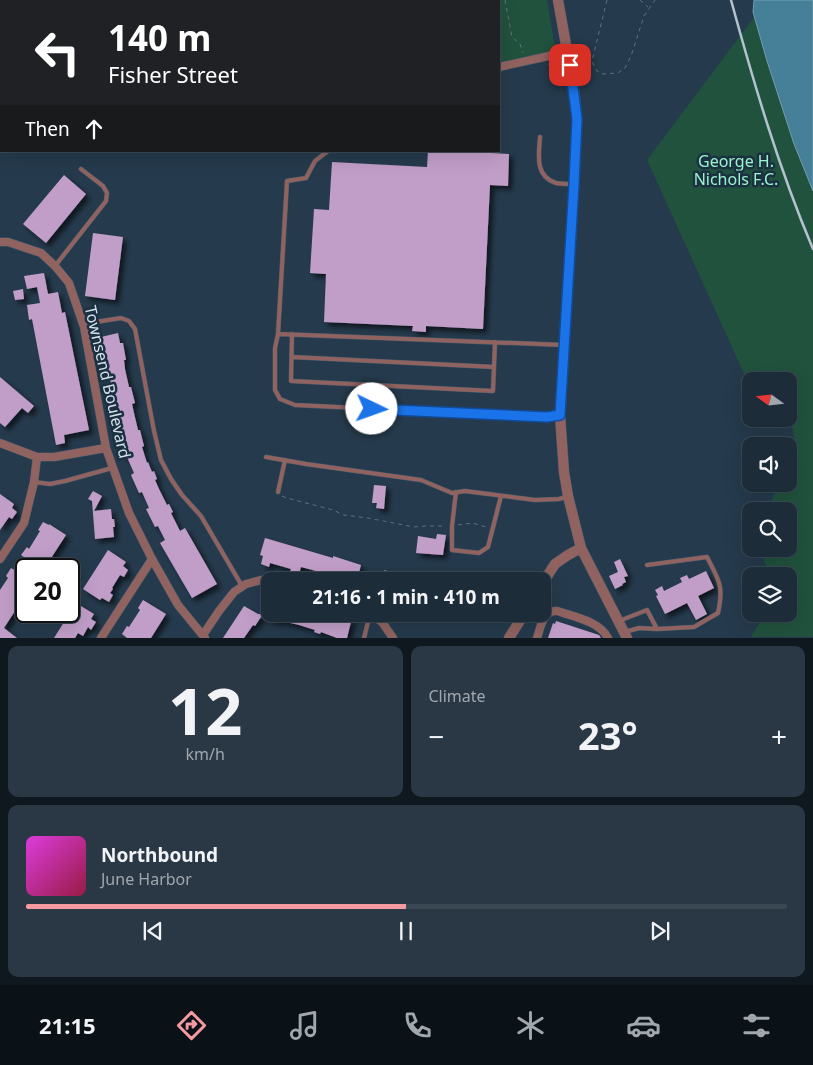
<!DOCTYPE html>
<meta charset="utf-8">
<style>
body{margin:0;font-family:"Noto Sans",sans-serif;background:#293844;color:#f1f3f6;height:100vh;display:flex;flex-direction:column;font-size:19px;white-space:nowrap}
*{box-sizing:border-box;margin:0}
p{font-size:16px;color:#a0a7ae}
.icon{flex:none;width:28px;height:28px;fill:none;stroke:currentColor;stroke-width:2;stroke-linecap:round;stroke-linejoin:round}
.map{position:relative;height:638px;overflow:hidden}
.sheet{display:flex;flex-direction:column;gap:8px;padding:8px;background:#0f181f;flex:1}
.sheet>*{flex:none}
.hud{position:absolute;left:0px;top:0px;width:500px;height:152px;box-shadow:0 5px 20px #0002,0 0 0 1px #3a4853;background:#202124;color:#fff;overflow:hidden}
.needle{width:32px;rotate:285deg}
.controls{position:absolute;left:742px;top:372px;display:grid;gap:10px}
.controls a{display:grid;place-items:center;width:55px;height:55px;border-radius:10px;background:#1c2c39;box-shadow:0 5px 20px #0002,0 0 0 1px #3a4853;font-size:25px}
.speed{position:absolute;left:15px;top:558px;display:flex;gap:10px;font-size:25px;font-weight:700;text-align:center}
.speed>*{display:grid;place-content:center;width:65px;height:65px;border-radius:50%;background:#1c2c39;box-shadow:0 5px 20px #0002,0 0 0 1px #3a4853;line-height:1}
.speed .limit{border:2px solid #111;border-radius:8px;background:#fff;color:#111}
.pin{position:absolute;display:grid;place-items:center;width:42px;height:42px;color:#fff;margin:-21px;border-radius:10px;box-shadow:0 2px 8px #0006}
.me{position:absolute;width:55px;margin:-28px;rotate:93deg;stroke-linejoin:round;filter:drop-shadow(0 0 4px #0008)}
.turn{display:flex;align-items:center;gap:18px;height:105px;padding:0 25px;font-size:22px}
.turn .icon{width:65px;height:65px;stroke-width:2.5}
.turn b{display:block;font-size:35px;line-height:42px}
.then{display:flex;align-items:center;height:48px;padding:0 25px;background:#0003;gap:10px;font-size:19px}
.big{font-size:38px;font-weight:700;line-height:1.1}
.sheet .widget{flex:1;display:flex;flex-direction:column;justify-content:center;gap:8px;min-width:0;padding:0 18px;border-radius:10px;background:#293844}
.sheet .dial{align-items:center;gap:0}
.dial b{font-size:65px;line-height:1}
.song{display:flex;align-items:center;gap:15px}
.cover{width:60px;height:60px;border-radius:8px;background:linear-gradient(135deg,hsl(300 70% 55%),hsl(340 70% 35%))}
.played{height:5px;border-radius:2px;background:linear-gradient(90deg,#f49aa0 50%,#3a4853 50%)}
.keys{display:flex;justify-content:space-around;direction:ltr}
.heat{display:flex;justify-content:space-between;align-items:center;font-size:28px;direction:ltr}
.sheet .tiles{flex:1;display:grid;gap:8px;grid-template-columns:1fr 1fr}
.widget:last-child{grid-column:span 2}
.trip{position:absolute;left:261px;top:572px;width:290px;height:50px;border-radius:10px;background:#1c2c39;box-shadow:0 5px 20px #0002,0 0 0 1px #3a4853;font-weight:700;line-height:50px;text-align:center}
.tab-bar{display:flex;height:80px;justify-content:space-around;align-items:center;background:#0b1217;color:#a0a7ae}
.tab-bar .icon{width:35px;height:35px}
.tab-bar .current{color:#f49aa0}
.tab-bar b{font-size:22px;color:#f1f3f6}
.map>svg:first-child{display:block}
.green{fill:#21523e}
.water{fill:#458098;stroke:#709db1}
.building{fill:#c19ec8;filter:url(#shadow)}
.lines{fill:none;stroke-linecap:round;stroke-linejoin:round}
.service-casing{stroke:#445869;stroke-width:5}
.minor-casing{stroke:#445869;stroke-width:9}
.tertiary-casing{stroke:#445869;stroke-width:11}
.path{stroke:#5f7181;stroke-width:1;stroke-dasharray:4 4;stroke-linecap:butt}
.service{stroke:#906360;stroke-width:4}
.minor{stroke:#906360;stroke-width:8}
.tertiary{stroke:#906360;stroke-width:10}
.rail{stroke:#b3c2ce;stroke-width:2.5}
.route-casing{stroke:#114b97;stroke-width:12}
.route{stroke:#1a73e8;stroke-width:9}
.labels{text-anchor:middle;stroke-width:5;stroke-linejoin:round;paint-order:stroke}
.park-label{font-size:16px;fill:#9bf3cc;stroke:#1b3041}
.street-label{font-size:16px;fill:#d4e1ec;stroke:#1b3041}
</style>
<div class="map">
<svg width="813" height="638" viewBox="0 0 813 638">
<defs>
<filter id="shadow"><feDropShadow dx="4" dy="4" stdDeviation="2.5" flood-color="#0009"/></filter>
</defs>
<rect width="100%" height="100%" fill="#253a4c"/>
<!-- green -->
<path class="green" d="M471,0h76l9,54 -57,13v-66h-29z
M767,0h46v637h-62l14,-23h24v-38h-19l-10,-27h29v-38h-22l12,-27h10v-23l7,-16 -7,-31v-33h-38v8l-104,-229z"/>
<!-- water -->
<path class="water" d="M244,0h227l-1,1h-225z
M754,0h59v191l-19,-47 -27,-83 -14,-49z"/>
<!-- building -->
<path class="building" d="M428,151h25l56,3 -1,32 -18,-1 -7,144 -57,-3v6l-14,-1 1,-5 -89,-4 2,-48 -16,-1 4,-64 15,1 3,-48 95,5z
M64,175l22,19 -40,49 -23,-19z
M93,233l30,4 -8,63 -30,-4z
M44,273l4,21 10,-2 4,21 3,-1 24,118 -25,5 1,8 -9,2 -24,-126 -3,1 -2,-15 13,-2 -3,-16 -10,2 -3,-13z
M23,289l1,10 -9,1 -2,-9z
M118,333l2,10h3l3,17h-2l1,9 4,18h2l4,16 -3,1 2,9 4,17h2l4,16 -2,1 5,16 1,-1 4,10 2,-1 3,8 -2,1 4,9 8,16 2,-1 4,8 -2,1 9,18 5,-3 32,56 -25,14 -32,-55 5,-3 -7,-14 -3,1 -9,-18 3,-1 -7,-16 -3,1 -8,-18 3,-2 -7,-16h-3l-2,-7h2l-3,-14h-2l-2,-7 3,-1 -5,-15h-1l-2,-6 2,-1 -3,-14h-1l-2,-7 3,-1 -3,-15h-3l-1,-6 2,-1 -3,-14h-2l-2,-7 3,-1 -1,-3z
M0,377l34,29 -6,7 -6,-5 -17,19 -5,-4z
M374,485l12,1 -2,23 -8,-1 1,-5h-5z
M93,491l9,5 -8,15 17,-2 1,10h2l1,8h-2l1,10 -19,2 -3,-38 -4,-2z
M0,494l14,10 -2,4 5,4 -5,7 -3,-2 -9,13z
M43,522l6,3v-1l17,11 -22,34h-18v25l-22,34 13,10h-17v-48l8,-12 -2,-2 5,-8 10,6 9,-13 -9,-6 6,-8 2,2 11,-18 -2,-1z
M437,534l9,1 -3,20 -27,-2 2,-17 18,3z
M265,538l68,20v-2l28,9 -4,16h-22l-11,-3 -1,3h-3l-7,-2 3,-8 -15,-4 -2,7 -9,-2 1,-3 -21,-6 -1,4 -8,-3 2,-8 -3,-1z
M108,550l18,12 -3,4 5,4 -4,7 -4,-2 -8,13 1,1 -3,4 3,2 -4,7 -7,-4 -2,2 -17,-11z
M620,559l8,17 -4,1 2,5 -4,2 1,1 -8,4 -6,-13 9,-4 -4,-10z
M385,570l15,11h-24z
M706,571l8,17 -16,8 9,18 -11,6 -9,-17 -22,11 -9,-18 2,-1 -3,-5 7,-4 2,5 18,-9 -2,-4 7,-3 2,4z
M143,600l23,14 -15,24h-24l-5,-4 5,-8 2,1 11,-17 -2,-2z
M76,603l18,11 -3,5 5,3 -5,8 -3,-3 -5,9 -5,-3 -3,5h-21z
M244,606l14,8h64l24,7 -1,1 7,-8h1l-6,24h-10l-16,-6 -1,2 -6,-2 1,-2 -16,-5 -21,-5v2l-17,-5 -6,9 -2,-1 -9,13h-21z
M556,621l43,14 2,3h-53l5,-15 2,1z"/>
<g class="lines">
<defs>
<path id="service" d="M540,137c-1,17 -6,39 16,46 5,1 11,1 16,1
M55,266l51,-65 1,-8 -4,-7 -22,-17
M83,324l38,-6 8,3 6,8 19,102 7,29 10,19 11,16 19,21 41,70
M278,334l9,-153 19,-3 9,-17 13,-10
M292,334l-1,47 202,10 2,-49
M292,357l202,10
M558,416l-11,1 -252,-12 -15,-6 -5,-9v-42l3,-14 286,11
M266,457l40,7 115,16 31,13 13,-2 70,9 24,-1 7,-2
M34,482l16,2 15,-3 47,-13
M278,492l7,-32
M456,492l-4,34v24l27,3 9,-6 13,-51
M619,621l28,-11 10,19
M625,632l14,-4 18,1 37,-2 24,-14c6,-28 1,-32 -11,-56l-60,8
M364,638l6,-24"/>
<path id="minor" d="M499,67l68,-15
M0,114h1
M0,242h8l33,11 14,13 14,17 15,44 22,121 23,65 23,46 26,46 27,33
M0,443l37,14h17l52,-9
M0,559l24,-36 10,-41 3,-25
M371,614l11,8 11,16
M203,635l16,-24 15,-19 12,-8 19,-5 8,2
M101,638l51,-79
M537,638c4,-12 6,-28 20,-27 18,6 42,10 51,27"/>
<path id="tertiary" d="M558,0l16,90 3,29 -3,65 -14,231 4,57 4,24 13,52 46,90
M542,584l13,-20 13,-9 13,-7
M509,638l15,-24"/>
</defs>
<!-- service casing -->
<use href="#service" class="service-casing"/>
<!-- minor casing -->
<use href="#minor" class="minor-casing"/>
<!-- tertiary casing -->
<use href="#tertiary" class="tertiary-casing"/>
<!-- path -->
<path class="path" d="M505,0l7,37 8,7 3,9
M607,0l-15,61 4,9 6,4 16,-1 7,-5 6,-12 13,-40 11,-16
M640,0l8,7
M580,63l11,-2
M548,64l11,3
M282,496l5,2 46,12 11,5 24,3 46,9 11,-1h21
M458,525l14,-2 14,4"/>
<!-- service -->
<use href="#service" class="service"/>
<!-- minor -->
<use href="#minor" class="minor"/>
<!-- tertiary -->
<use href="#tertiary" class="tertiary"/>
<!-- rail -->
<path class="rail" d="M731,0c23,84 48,169 82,249"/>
</g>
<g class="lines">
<defs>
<path id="route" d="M372,409l175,8 13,-2 14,-231 3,-65 -7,-54"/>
</defs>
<!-- route casing -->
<use href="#route" class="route-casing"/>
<!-- route -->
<use href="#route" class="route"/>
</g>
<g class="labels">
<!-- park labels -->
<g class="park-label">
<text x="736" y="167">George H.<tspan x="736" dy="18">Nichols F.C.</tspan></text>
</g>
<!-- street labels -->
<g class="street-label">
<text transform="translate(108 382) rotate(77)" y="6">Townsend Boulevard</text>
</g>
</g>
</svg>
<div class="controls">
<a><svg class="needle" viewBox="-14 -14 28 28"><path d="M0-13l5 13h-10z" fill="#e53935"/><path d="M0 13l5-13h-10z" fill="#a0a7ae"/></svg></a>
<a><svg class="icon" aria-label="sound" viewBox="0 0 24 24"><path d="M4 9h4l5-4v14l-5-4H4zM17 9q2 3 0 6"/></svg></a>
<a><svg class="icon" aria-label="search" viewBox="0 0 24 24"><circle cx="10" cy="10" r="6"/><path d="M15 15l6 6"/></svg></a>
<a><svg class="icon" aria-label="layers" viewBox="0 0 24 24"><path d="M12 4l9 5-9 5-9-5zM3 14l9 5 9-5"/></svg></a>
</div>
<div class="speed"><div class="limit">20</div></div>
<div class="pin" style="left:570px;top:65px;background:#d93025"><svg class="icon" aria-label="arrive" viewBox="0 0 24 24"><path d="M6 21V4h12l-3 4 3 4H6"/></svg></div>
<svg class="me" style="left:372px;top:409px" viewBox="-20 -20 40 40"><circle r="19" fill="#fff"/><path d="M0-13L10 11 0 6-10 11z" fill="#1a73e8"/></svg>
<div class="trip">21:16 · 1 min · 410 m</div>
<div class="hud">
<div class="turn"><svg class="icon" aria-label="left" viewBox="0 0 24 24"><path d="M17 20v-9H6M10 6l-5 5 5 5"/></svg><div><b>140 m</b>Fisher Street</div></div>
<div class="then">Then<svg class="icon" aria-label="ahead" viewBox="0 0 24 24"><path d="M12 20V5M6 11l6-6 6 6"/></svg></div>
</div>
</div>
<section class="sheet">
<div class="tiles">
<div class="widget dial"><b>12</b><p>km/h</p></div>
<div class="widget"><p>Climate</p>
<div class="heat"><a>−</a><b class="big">23°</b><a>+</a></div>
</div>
<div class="widget">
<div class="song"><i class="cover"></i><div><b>Northbound</b><p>June Harbor</p></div></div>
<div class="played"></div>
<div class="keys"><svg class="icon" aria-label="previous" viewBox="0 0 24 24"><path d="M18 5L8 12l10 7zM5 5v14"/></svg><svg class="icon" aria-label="pause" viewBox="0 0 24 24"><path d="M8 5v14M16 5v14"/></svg><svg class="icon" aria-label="next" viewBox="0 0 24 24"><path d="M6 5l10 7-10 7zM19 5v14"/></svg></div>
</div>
</div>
</section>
<nav class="tab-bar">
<b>21:15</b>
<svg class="icon current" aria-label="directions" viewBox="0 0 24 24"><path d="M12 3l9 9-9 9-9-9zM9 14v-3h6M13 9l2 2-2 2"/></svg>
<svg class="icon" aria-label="music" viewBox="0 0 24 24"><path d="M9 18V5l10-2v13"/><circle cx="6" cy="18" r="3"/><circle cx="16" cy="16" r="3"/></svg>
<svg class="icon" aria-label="phone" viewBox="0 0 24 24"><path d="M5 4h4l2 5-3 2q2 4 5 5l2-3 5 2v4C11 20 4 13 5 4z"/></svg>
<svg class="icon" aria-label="climate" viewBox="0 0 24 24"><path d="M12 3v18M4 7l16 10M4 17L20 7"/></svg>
<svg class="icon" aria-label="car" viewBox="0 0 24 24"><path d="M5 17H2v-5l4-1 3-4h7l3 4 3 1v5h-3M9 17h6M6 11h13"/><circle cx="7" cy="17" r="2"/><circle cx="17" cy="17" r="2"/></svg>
<svg class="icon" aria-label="filters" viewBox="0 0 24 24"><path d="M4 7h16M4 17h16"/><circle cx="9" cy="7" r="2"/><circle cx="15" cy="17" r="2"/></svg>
</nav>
